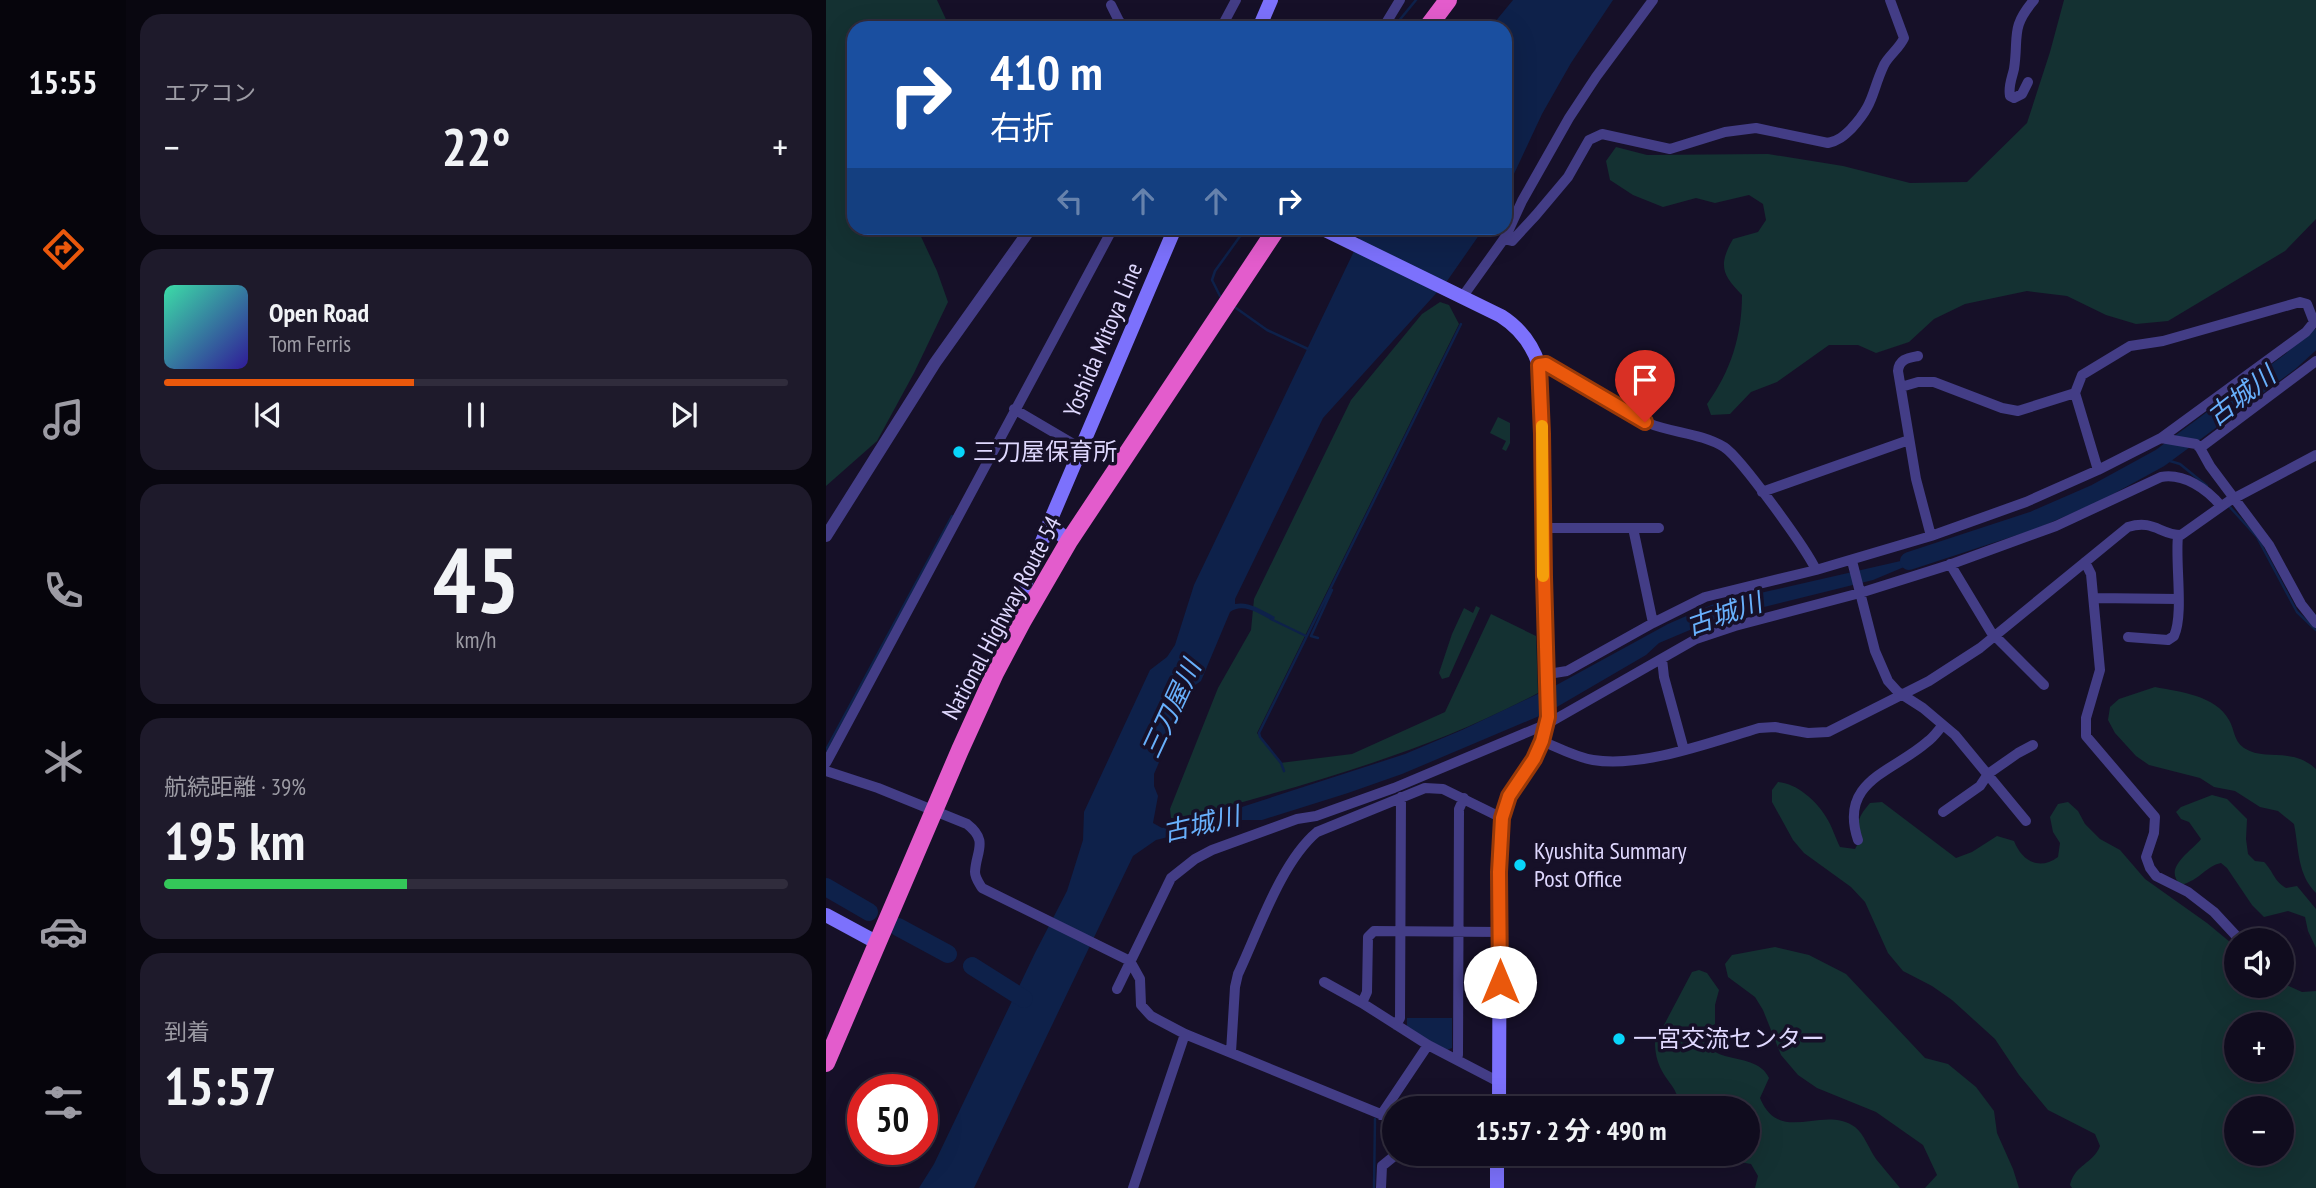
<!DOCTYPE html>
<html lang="ja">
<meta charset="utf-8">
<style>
body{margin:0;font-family:"PT Sans Narrow","Noto Sans JP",sans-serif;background:#1e1a2b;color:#f1f3f6;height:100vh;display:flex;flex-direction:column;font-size:26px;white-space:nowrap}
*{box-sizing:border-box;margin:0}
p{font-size:23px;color:#9c9ba4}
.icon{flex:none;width:38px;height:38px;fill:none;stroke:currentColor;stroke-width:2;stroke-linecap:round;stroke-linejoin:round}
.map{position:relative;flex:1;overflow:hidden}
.panel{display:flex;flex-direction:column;gap:14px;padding:14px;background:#090710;width:700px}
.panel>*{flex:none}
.hud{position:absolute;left:21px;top:21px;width:665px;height:214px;border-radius:21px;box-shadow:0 7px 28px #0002,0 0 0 2px #302c3c;background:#1a4fa0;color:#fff;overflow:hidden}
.controls{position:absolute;left:1398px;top:928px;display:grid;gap:14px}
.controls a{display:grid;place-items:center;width:70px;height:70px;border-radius:50%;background:#100c1e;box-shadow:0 7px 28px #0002,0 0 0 2px #302c3c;font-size:35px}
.speed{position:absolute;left:21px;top:1074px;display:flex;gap:14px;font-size:35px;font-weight:700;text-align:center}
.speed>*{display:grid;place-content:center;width:91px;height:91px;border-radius:50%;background:#100c1e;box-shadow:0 7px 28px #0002,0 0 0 2px #302c3c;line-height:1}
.speed .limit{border:10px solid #d22;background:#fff;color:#111}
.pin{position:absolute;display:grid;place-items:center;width:60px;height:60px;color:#fff;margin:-72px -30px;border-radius:50% 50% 50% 0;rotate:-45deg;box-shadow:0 0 7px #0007}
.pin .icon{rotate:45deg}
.me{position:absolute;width:77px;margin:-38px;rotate:0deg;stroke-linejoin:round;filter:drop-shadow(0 0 5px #0008)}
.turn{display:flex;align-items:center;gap:24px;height:147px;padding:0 28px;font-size:32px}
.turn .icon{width:91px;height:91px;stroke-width:2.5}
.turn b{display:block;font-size:49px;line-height:60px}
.lanes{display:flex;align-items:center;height:66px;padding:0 28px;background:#0003;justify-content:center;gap:35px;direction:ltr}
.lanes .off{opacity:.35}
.big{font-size:52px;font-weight:700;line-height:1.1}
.panel .tile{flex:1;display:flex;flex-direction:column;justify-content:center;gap:10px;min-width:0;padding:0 24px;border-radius:21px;background:#1e1a2b}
.panel .dial{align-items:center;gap:0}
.dial b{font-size:91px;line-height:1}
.song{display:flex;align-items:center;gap:21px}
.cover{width:84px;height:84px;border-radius:10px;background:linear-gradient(135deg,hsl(160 70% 55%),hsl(250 70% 35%))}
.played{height:7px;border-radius:4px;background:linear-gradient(90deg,#ea580c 40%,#302c3c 40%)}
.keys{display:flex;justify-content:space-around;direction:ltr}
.heat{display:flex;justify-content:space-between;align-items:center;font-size:38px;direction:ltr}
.charge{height:10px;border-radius:5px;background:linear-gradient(90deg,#34c759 39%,#302c3c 0)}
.trip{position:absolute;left:556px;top:1096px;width:378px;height:70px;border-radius:35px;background:#100c1e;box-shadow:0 7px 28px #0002,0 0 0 2px #302c3c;font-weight:700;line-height:70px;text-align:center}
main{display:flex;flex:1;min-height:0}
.menu{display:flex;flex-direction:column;width:126px;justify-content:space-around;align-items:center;background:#06050c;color:#9c9ba4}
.menu .icon{width:49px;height:49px}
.menu .on{color:#ea580c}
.menu b{font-size:32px;color:#f1f3f6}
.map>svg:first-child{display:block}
.green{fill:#143132;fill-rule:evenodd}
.water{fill:#0e214a}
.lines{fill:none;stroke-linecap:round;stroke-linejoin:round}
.stream{stroke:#0e214a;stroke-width:2.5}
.river{stroke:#0e214a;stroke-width:18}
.minor{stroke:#433d86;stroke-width:10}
.tertiary{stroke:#433d86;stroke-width:12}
.secondary{stroke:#7c71fc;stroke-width:14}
.trunk{stroke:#e35ccc;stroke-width:18}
.route-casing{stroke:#983908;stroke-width:18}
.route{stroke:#ea580c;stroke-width:12}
.slow{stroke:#f59e0b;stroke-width:12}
.poi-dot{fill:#08d5fa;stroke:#161028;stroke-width:2.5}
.labels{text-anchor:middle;stroke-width:7;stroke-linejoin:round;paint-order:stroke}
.street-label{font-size:24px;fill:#dfd8fe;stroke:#161028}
.poi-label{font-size:24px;fill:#dfd8fe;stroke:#161028;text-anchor:start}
.water-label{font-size:26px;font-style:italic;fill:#68b0fc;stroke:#161028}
</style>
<main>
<nav class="menu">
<b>15:55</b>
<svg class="icon on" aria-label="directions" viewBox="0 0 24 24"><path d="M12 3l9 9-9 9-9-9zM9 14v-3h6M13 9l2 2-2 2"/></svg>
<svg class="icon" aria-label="music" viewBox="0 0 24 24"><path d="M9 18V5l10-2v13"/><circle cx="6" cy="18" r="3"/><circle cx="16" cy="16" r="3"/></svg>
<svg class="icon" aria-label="phone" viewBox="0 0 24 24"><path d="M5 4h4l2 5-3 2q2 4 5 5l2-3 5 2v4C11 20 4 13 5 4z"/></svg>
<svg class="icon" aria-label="climate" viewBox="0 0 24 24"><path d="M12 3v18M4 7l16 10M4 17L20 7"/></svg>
<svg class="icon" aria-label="car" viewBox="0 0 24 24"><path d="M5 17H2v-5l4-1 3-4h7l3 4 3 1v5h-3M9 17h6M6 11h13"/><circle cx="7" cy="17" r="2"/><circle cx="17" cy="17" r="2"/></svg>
<svg class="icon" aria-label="filters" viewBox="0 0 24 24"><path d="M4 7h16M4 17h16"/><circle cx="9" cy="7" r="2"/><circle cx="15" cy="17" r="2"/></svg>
</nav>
<section class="panel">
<div class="tile"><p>エアコン</p>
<div class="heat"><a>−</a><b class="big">22°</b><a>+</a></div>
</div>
<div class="tile">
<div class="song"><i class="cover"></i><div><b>Open Road</b><p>Tom Ferris</p></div></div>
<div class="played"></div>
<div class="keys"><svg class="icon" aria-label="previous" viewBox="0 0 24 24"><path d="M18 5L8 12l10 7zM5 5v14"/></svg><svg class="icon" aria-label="pause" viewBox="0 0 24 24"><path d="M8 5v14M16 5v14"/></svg><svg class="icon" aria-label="next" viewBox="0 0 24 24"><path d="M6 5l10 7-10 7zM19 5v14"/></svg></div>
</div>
<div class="tile dial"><b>45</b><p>km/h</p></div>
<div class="tile"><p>航続距離 · 39%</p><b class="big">195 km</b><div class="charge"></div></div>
<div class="tile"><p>到着</p><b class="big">15:57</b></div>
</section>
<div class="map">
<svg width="1490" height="1188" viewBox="0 0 1490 1188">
<rect width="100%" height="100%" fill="#161028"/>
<!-- green -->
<path class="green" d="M0,0h111l13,28h-96v200h63l20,43 11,31 -34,71 -37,68 -51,45z
M1238,0h252v219l-31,32 -117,70 -32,3 -30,-9 -39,-19 -40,-5 -62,13 -31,15 -25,23 -33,11 -18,-8h-29l-52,37 -26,10 -21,22 -19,1 -4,-11c24,-33 35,-69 35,-109 -20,-20 -24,-30 -9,-56l25,-7 8,-12 -3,-16 -14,-9 -34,8 -19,-5 -33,9 -30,-12 -23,-15 -4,-19 10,-14 31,8 121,-1 75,12 67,17 57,-1 60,-59 23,-71z
M614,302l9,3 10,19 -202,409 23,30 72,-9 93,-42 46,-98 45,22 2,57c-112,60 -234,92 -356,126l-11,-1 -1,-9 48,-121 33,-58 3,-31 97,-199 71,-86z
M672,417l12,6v20l-4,8 -4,-2 4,-8 -16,-8z
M650,606l4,2 -31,69 -7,2 -3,-6 13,-39 12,-26 9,5z
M1329,687c25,5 60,8 74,33 6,10 4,20 15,28 22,14 47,-2 72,21v124c-19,-19 -17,-44 -22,-69l-16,-13 -18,-4 -25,-16 -21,-4 -14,-9 -51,-13 -13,-9 -21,-23 -7,-13 2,-13 9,-8z
M952,782c18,1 39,19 48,35 6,9 9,20 14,30l15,2 7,-13c-8,-14 -1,-22 8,-33l12,-1 74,56 16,-6 25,-16 17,5c8,20 25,30 44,16l2,-14 -7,-11 -3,-15 8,-13 10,-2 10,9 7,13 15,15 20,11 25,29 62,44 29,24v38h46v-2l20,9 14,-1v197h-244l-2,-3c5,-21 23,-21 30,-39l-5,-12 -47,-24 -29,-35 -24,-36 -43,-39 -20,-14 -29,-15 -15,-18 -23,-51 -14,-15 -47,-34 -11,-13 -21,-38v-12zM1410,1024h46v45h-46zM1410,1108h46v45h-46z
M1386,795l15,4 20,20 -1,20 2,15 7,7 9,1c10,10 9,18 22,26l11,-2 19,23v39l-8,-17 -3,-14 -17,-6 -24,6 -12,-12 -25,-37 -6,-5c-15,3 -21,17 -40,22 -19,-17 10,-33 20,-46l-12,-17 -8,-3 -5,-7 5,-5z
M949,947l34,8 37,19 79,84 23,6 28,23 18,24 3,22 16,36 6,19h-94l12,-13 -14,-30 -47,-33 -59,-24 -19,-13 -17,-20 -18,-45 -8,-13 -27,-20 -3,-13 7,-9z
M873,970l8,3 12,17 -4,15v19l-10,6 -1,16c7,4 14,8 21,10 16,4 37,6 44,22l-9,20c20,48 62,6 95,29 9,7 14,22 21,32 8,10 16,19 24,29h-145l3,-12 -7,-12 -46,-8h-18l-6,-3h67v-45h-71c5,-15 -9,-25 -15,-37 -5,-9 -7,-19 -7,-29l37,-70z"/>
<!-- water -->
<path class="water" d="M687,0h100l-42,63 -29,51 -37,79v-165h-15z
M532,228h126l-39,56 -86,-43z
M530,247l85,41 -118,130 -88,181v5c13,-3 27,6 40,13l-2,4c-13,-7 -30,-19 -43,-9l-29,69 -10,7 -37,86v12l4,10 -5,27 9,5 49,-11 194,-63 57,-24 82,-39v23l-142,60 -54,19 -86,27h-26l-80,20 -23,16 -159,332h-55l15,-24 101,-211 32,-62 16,-51 1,-28 66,-142 17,-13 8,-12 19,-60z
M1114,552l-67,28 -157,39 -57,24 -13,12 -96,56 1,-23 117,-64 48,-21z
M581,1018h45v30l-5,2 -40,-22z"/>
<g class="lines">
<!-- stream -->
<path class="stream" d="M567,28l23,-28
M394,296l-8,-16 3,-9 31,-43
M410,308l31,22 41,19
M1334,458l20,6 27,22
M1402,505l29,32 40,75 19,18
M445,619l35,17
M492,638l-7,-2 21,-46
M0,750l126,-234
M458,771l-3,-8 -21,-26 -1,-4 202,-409
M548,1188l1,-69"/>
<!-- river -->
<path class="river" d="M1083,561l125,-41 62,-27 64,-35 131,-97 25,-23
M0,887l43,25
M72,927l50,27
M146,966l52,33"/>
<!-- minor -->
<path class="minor" d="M285,5l8,16 7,7
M395,28l15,-28
M557,28l17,-28
M1202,82l-6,12 -8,4 -4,-2c-2,-10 2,-18 4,-27 5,-33 -4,-41 20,-69
M678,239l8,2 24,-26 32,-38 21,-37 13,-6 68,15 55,-17 31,-4 72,15c10,-2 16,-7 23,-14 24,-26 20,-36 33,-64 5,-10 15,-16 20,-27l-14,-38
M637,296l43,-60 16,-35 47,-83 27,-41 57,-77
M1092,356c-10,2 -19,3 -20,15l18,108 15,57
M713,365l7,-1c31,19 68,46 102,59 24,10 53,10 76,24 17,11 83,103 92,123
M1075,387l17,-5h16l68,26 16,3 57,-18
M188,409l68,40
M1374,448l116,-87
M1272,470l-23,-77 7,-18 48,-29 33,-5 137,-39 7,2 7,18 -8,10 -145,106
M936,492l147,-52
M717,528h116
M807,528l20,95
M1026,561l23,90 13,30 10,11 25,16 32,27 71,86
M1259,562l6,12 9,96 -14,48v18l69,81 -1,16 -8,24 4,11 6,8 32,16 26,20 26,28
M1124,564l41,68 53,53
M1268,598l84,1
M1302,637l40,3 6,-4c10,-22 1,-73 4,-100
M836,659l2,18 20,73
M722,674l19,-3 86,-48 52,-26 111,-27 115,-34 95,-34 72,-32 63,-32 35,6 4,4 10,18 59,79 32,59 15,19
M716,741c17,7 33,16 51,19 50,8 118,-18 166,-32l16,-1 33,6 20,-1 101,-51 51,-33 148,-121c26,-8 32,8 53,8l48,-34 87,-46
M0,763l287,-535
M0,771l52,17 89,36c22,17 9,27 8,48 0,6 4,11 7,16l148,73 10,18 1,26 10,11 34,18 210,86
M1117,812l37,-26 8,-12 30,-21 15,-8
M1032,840c-20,-59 35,-68 69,-98 6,-4 10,-10 15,-16
M498,982l38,21
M291,989l54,-111 24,-19 17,-9 85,-31 19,-3 78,-28 153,-64 149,-85 39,-13 125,-33 89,-28 107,-39 105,-49c23,-4 46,12 60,29
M570,1025l4,-7 1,-221
M405,1052l4,-65 3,-13c20,-42 43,-112 79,-142l108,-44 18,1 59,29
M629,1059l3,-4 1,-246 5,-11
M673,1082l-71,-37 -66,-42 5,-11 1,-55 6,-6 126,1
M555,1115l47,-70
M652,1153l19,8
M307,1188l52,-154
M555,1188l1,-22 16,-13"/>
<!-- tertiary -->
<path class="tertiary" d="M0,536l109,-173 96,-135"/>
<!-- secondary -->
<path class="secondary" d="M433,28l12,-28
M495,228l180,88c19,12 31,28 38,49l3,69 1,143 5,140 -6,24 -8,18 -25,37 -9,35 -1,277
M243,541l-15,-12 -3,-10 124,-291
M178,645l10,-32 37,-94
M0,915l50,27
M671,1153v35"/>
<!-- trunk -->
<path class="trunk" d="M601,28l21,-28
M0,1063l134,-313 35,-77 27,-51 47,-81 208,-313"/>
</g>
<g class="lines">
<defs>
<path id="route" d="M674,982l-1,-110 3,-54 7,-22 25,-37 8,-18 6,-24 -4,-140 -2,-143 -3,-69 7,-1 99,58"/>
</defs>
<!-- route casing -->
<use href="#route" class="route-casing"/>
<!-- route -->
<use href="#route" class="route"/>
<!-- slow -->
<path class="slow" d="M716,426l1,150"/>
</g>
<!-- markers -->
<g class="poi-dot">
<circle cx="133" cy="452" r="7"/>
<circle cx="694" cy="865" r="7"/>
<circle cx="793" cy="1039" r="7"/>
</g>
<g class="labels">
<!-- street labels -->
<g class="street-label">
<text transform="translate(277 340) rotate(-67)" y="8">Yoshida Mitoya Line</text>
<text transform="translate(176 618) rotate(-62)" y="8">National Highway Route 54</text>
</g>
<!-- poi labels -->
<g class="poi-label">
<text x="147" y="460">三刀屋保育所</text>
<text x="708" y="859">Kyushita Summary<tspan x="708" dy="28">Post Office</tspan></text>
<text x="807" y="1047">一宮交流センター</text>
</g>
<!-- water labels -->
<g class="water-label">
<text transform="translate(1415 396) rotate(-38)" y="9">古城川</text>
<text transform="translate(898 614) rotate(-19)" y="9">古城川</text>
<text transform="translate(345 709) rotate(-65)" y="9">三刀屋川</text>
<text transform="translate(375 824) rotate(-13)" y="9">古城川</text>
</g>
</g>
</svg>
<div class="controls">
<a><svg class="icon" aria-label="sound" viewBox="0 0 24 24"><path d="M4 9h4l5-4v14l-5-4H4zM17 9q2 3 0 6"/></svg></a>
<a>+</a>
<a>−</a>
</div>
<div class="speed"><div class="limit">50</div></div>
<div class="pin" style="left:819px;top:422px;background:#d93025"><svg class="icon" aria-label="arrive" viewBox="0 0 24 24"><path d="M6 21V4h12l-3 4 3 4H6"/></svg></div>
<svg class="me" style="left:674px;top:982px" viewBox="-20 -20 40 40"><circle r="19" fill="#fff"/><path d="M0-13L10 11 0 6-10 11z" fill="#ea580c"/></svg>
<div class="trip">15:57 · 2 分 · 490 m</div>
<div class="hud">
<div class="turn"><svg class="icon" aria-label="right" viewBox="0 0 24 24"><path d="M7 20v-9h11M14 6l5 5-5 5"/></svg><div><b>410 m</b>右折</div></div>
<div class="lanes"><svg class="icon off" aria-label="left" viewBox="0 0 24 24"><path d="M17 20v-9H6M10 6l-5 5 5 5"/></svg><svg class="icon off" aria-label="ahead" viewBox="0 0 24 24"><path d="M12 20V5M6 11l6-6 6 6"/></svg><svg class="icon off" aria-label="ahead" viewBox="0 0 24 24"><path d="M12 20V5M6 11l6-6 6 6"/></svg><svg class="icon" aria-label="right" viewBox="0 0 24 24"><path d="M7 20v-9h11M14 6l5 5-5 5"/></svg></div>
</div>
</div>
</main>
